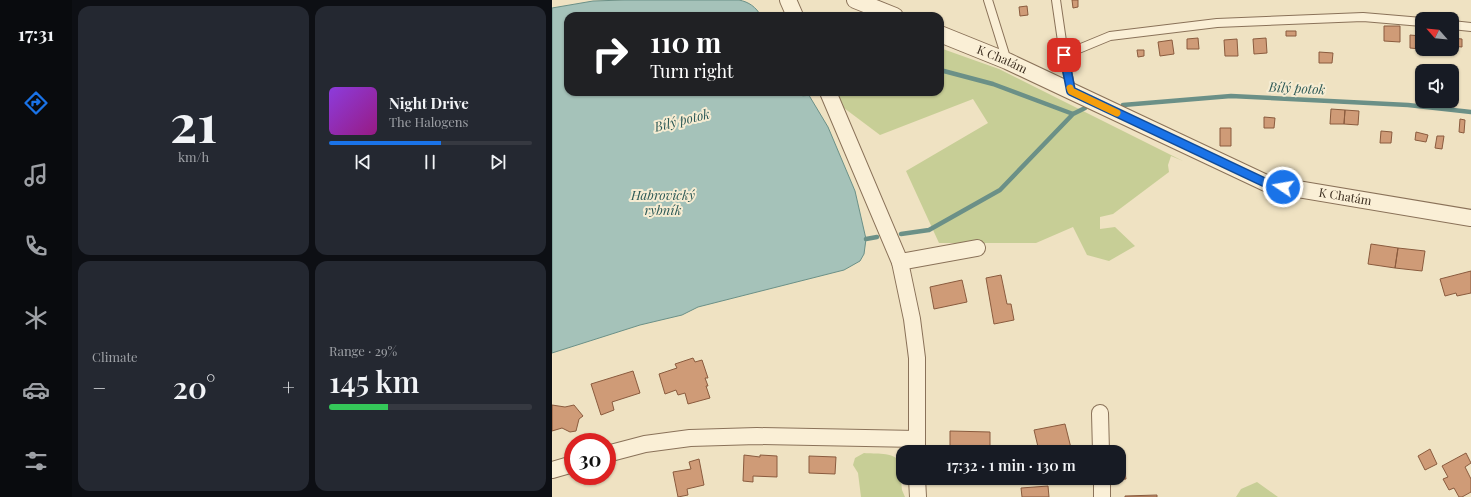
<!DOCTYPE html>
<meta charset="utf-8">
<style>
body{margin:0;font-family:"Playfair Display",serif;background:#242831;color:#f1f3f6;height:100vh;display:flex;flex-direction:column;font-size:15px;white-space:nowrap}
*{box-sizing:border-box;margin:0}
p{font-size:13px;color:#9ea1a6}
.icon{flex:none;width:22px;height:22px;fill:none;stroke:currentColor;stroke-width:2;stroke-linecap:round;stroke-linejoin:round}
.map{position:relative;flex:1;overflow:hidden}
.side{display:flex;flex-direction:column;gap:6px;padding:6px;background:#0d0f14;width:480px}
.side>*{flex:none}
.banner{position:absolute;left:12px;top:12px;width:380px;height:84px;border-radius:12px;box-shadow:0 1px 3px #0004;background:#202124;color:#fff;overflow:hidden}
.needle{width:26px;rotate:297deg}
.fabs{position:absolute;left:863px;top:12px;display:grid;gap:8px}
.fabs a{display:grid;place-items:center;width:44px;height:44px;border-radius:8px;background:#171b24;box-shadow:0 1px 3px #0004;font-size:20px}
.speed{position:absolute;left:12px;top:433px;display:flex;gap:8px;font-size:20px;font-weight:700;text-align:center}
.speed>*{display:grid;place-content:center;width:52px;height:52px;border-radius:50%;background:#171b24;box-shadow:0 1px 3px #0004;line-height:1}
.speed .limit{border:6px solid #d22;background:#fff;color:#111}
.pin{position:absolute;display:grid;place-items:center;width:34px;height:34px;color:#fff;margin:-17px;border-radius:8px;box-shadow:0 2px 6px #0006}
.me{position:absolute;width:44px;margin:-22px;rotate:282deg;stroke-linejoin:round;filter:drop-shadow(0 0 3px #0008)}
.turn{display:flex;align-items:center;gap:14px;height:84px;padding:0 20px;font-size:18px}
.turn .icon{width:52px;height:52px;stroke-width:2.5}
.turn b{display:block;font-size:28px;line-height:34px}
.big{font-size:30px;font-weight:600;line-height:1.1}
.side .widget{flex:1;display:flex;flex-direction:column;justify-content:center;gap:6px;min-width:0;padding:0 14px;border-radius:12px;background:#242831}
.side .dial{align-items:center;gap:0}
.dial b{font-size:52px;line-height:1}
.song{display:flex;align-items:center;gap:12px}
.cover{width:48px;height:48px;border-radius:6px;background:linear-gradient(135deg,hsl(270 70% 55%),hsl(310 70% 35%))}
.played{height:4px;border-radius:2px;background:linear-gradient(90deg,#1a73e8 55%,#363941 55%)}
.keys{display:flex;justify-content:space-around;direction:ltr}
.heat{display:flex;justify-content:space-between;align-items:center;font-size:22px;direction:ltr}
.charge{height:6px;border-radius:3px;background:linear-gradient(90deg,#34c759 29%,#363941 0)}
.side .tiles{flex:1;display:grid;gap:6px;grid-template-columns:repeat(2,1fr)}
.trip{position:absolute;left:344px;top:445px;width:230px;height:40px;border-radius:12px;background:#171b24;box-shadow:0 1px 3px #0004;font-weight:600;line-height:40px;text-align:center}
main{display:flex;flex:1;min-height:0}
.menu{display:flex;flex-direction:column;width:72px;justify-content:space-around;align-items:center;background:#090b0e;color:#9ea1a6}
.menu .icon{width:28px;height:28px}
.menu .on{color:#1a73e8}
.menu b{font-size:18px;color:#f1f3f6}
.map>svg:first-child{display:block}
.green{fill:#c7ce96}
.water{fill:#a5c2b9;stroke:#6b9087}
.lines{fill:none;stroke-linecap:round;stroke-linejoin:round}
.stream{stroke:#6b9087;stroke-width:4.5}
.building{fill:#cf9b77;stroke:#8a5b3e}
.service-casing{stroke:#8a7259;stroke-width:10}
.minor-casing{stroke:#8a7259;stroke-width:18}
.service{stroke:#faefd6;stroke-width:8}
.minor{stroke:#faefd6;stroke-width:16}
.route-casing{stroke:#114b97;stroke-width:10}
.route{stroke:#1a73e8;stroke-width:7}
.slow{stroke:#f59e0b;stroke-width:7}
.labels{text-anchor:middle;stroke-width:4;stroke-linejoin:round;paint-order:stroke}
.street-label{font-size:12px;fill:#392b1d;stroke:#f6ecd2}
.water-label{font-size:13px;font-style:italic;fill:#2c5956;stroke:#f6ecd2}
</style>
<main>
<nav class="menu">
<b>17:31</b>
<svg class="icon on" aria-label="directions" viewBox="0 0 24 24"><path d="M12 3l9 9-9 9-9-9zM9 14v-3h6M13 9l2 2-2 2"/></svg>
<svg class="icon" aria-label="music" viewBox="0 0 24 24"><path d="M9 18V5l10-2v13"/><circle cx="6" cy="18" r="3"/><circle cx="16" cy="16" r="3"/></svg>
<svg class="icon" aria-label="phone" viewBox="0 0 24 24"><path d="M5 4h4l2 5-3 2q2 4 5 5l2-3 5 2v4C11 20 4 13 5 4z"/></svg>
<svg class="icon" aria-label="climate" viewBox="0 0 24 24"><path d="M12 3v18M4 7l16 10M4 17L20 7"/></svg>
<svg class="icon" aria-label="car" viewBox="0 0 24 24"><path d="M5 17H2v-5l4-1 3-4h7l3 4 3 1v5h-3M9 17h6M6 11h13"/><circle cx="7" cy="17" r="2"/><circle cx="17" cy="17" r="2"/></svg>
<svg class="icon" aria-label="filters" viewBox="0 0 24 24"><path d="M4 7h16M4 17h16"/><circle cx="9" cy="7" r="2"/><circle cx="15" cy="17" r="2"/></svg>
</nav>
<section class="side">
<div class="tiles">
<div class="widget dial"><b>21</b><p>km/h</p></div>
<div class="widget">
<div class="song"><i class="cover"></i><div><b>Night Drive</b><p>The Halogens</p></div></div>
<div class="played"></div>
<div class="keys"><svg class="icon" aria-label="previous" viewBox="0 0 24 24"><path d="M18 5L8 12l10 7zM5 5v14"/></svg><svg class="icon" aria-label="pause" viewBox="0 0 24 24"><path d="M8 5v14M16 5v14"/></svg><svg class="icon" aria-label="next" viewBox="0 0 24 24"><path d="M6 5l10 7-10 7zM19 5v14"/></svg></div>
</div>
<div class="widget"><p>Climate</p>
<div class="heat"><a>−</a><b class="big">20°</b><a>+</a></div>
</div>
<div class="widget"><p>Range · 29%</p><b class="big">145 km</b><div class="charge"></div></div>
</div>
</section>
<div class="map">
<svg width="919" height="497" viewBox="0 0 919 497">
<rect width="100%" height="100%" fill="#efe2c2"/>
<!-- green -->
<path class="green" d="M388,48l59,21 184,92 -12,-5 -3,9 1,7 -56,42 -13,3v12l15,-2 20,19 -26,15 -22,-6 -14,-28 -37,16h-97l-33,-72 82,-48 -15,-24 -93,36 -36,-27 -7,-16h103z
M312,453c11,1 29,-1 35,8l3,29 3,7h-44l-3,-24 -5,-8 2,-7z
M705,482l21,15h-42l5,-8z"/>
<!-- water -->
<path class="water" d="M72,0h115c10,2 17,7 22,16h-193v76h239l21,35 27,64 11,48 -2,15 -4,7 -16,9 -146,37 -16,8 -42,10 -88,28v-345l41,-7z"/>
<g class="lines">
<!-- stream -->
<path class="stream" d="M388,70l53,14 80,30 12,-6
M251,94l13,-1
M571,105l108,-9 177,9 63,7
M349,234l28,-4 71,-40 73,-76
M314,239l11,-2"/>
</g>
<!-- building -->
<path class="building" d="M520,0h6v7l-5,1z
M475,6l1,9 -8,1 -1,-9z
M832,26h16v16l-16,-1z
M734,31h10v5h-10z
M858,35l11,1 -1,13 -10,-1z
M646,38l1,11h-12v-10z
M714,38l1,15 -13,1 -1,-15z
M900,38l10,1v8l-10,-1z
M685,39l1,17h-13l-1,-16z
M620,40l2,14 -14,2 -2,-14z
M585,50h7v6l-6,1z
M767,52l14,1 -1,10h-13z
M779,109l14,1 -1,14h-14z
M793,110l14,1 -1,14 -14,-1z
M712,117l11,1 -1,10h-10z
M908,119l5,1 -1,13 -5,-1z
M668,128h11v18h-11z
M829,131l11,1 -1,11h-11z
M864,132l12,3 -2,7 -11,-2z
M885,136h7l-2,13 -7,-1z
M819,244l27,4 -3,20 -27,-4z
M846,248l27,3 -3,20 -27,-3z
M919,271v22l-14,3 -1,-3 -11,3 -5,-17z
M449,275l6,29h4l3,16 -20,4 -8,-46z
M410,280l5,22 -33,7 -4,-22z
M141,358l2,4 7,-2 6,18h-3l3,8h-2l4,12 -22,6 -3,-11 -7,2 -2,-5 -11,4 -6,-20 18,-6 -2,-4z
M81,371l7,22 -28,9 2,8 -13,5 -10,-31z
M0,405l13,2 9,-2 9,11 -4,3 -3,12 -6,1 -8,-4 -10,3z
M513,424l6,24 -17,4h-6l-1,-3 -8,2 -5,-21z
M398,431l40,1v20h-40z
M878,449l7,15 -12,6 -7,-14z
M914,453l5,10 -6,4 6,12v13l-9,5h-3l-5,-9 -5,2 -6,-11 5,-2 -6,-11z
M192,455l16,2v-2l17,1v21l-24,-1v6l-10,-1z
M257,456l27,1 -1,17 -26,-1z
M147,459l5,26 -17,4 1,6 -10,2 -5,-25 18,-3 -2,-7z
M567,473h6l1,6 -11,1v-2h4z
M496,486l1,11h-27l-1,-9z
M605,495v2h-32v-1z"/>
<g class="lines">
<defs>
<path id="service" d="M436,0l19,61
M504,0l8,55 7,36
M900,25l19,2
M512,55l46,-19 107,-13 146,-6 59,5"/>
<g id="minor">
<path d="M236,0l7,16"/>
<path d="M303,0l40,16"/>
<path id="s1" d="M388,34l67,27 261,123 203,34"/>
<path d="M276,92l72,170 77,-14"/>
<path d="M348,262l12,57 5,39v94"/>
<path d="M548,413l1,39"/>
<path d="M55,454l38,-10 45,-6 67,-2 160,3"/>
<path d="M0,470l21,-6"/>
<path d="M365,478l1,19"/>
<path d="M550,478v19"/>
</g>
</defs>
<!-- service casing -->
<use href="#service" class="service-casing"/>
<!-- minor casing -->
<use href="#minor" class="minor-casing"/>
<!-- service -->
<use href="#service" class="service"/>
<!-- minor -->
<use href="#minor" class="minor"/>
</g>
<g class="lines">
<defs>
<path id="route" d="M512,55l7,36 197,93 15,3"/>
</defs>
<!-- route casing -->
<use href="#route" class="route-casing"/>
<!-- route -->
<use href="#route" class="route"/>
<!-- slow -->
<path class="slow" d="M518,88l1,3 46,22"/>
</g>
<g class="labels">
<!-- street labels -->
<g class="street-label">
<text dy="4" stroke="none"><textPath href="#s1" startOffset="67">K Chatám</textPath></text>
<text dy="4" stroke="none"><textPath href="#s1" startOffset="439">K Chatám</textPath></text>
</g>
<!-- water labels -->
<g class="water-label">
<text transform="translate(745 88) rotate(3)" y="5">Bílý potok</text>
<text transform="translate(130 120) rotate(-14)" y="5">Bílý potok</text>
<text x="111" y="200">Habrovický<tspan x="111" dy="15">rybník</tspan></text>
</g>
</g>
</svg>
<div class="fabs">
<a><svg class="needle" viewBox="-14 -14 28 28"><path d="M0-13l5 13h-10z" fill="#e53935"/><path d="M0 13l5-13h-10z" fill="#9ea1a6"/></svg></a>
<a><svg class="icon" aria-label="sound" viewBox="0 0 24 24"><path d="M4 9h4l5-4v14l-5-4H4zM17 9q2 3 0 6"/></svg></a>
</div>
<div class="speed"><div class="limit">30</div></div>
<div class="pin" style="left:512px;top:55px;background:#d93025"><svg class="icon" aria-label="arrive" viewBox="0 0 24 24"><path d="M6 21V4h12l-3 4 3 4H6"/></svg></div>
<svg class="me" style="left:731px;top:187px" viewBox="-20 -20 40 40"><circle r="17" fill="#1a73e8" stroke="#fff" stroke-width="3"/><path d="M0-11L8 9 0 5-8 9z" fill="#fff"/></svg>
<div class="trip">17:32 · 1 min · 130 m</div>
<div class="banner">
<div class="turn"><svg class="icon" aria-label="right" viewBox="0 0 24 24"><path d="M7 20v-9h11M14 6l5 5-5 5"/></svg><div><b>110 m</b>Turn right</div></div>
</div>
</div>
</main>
